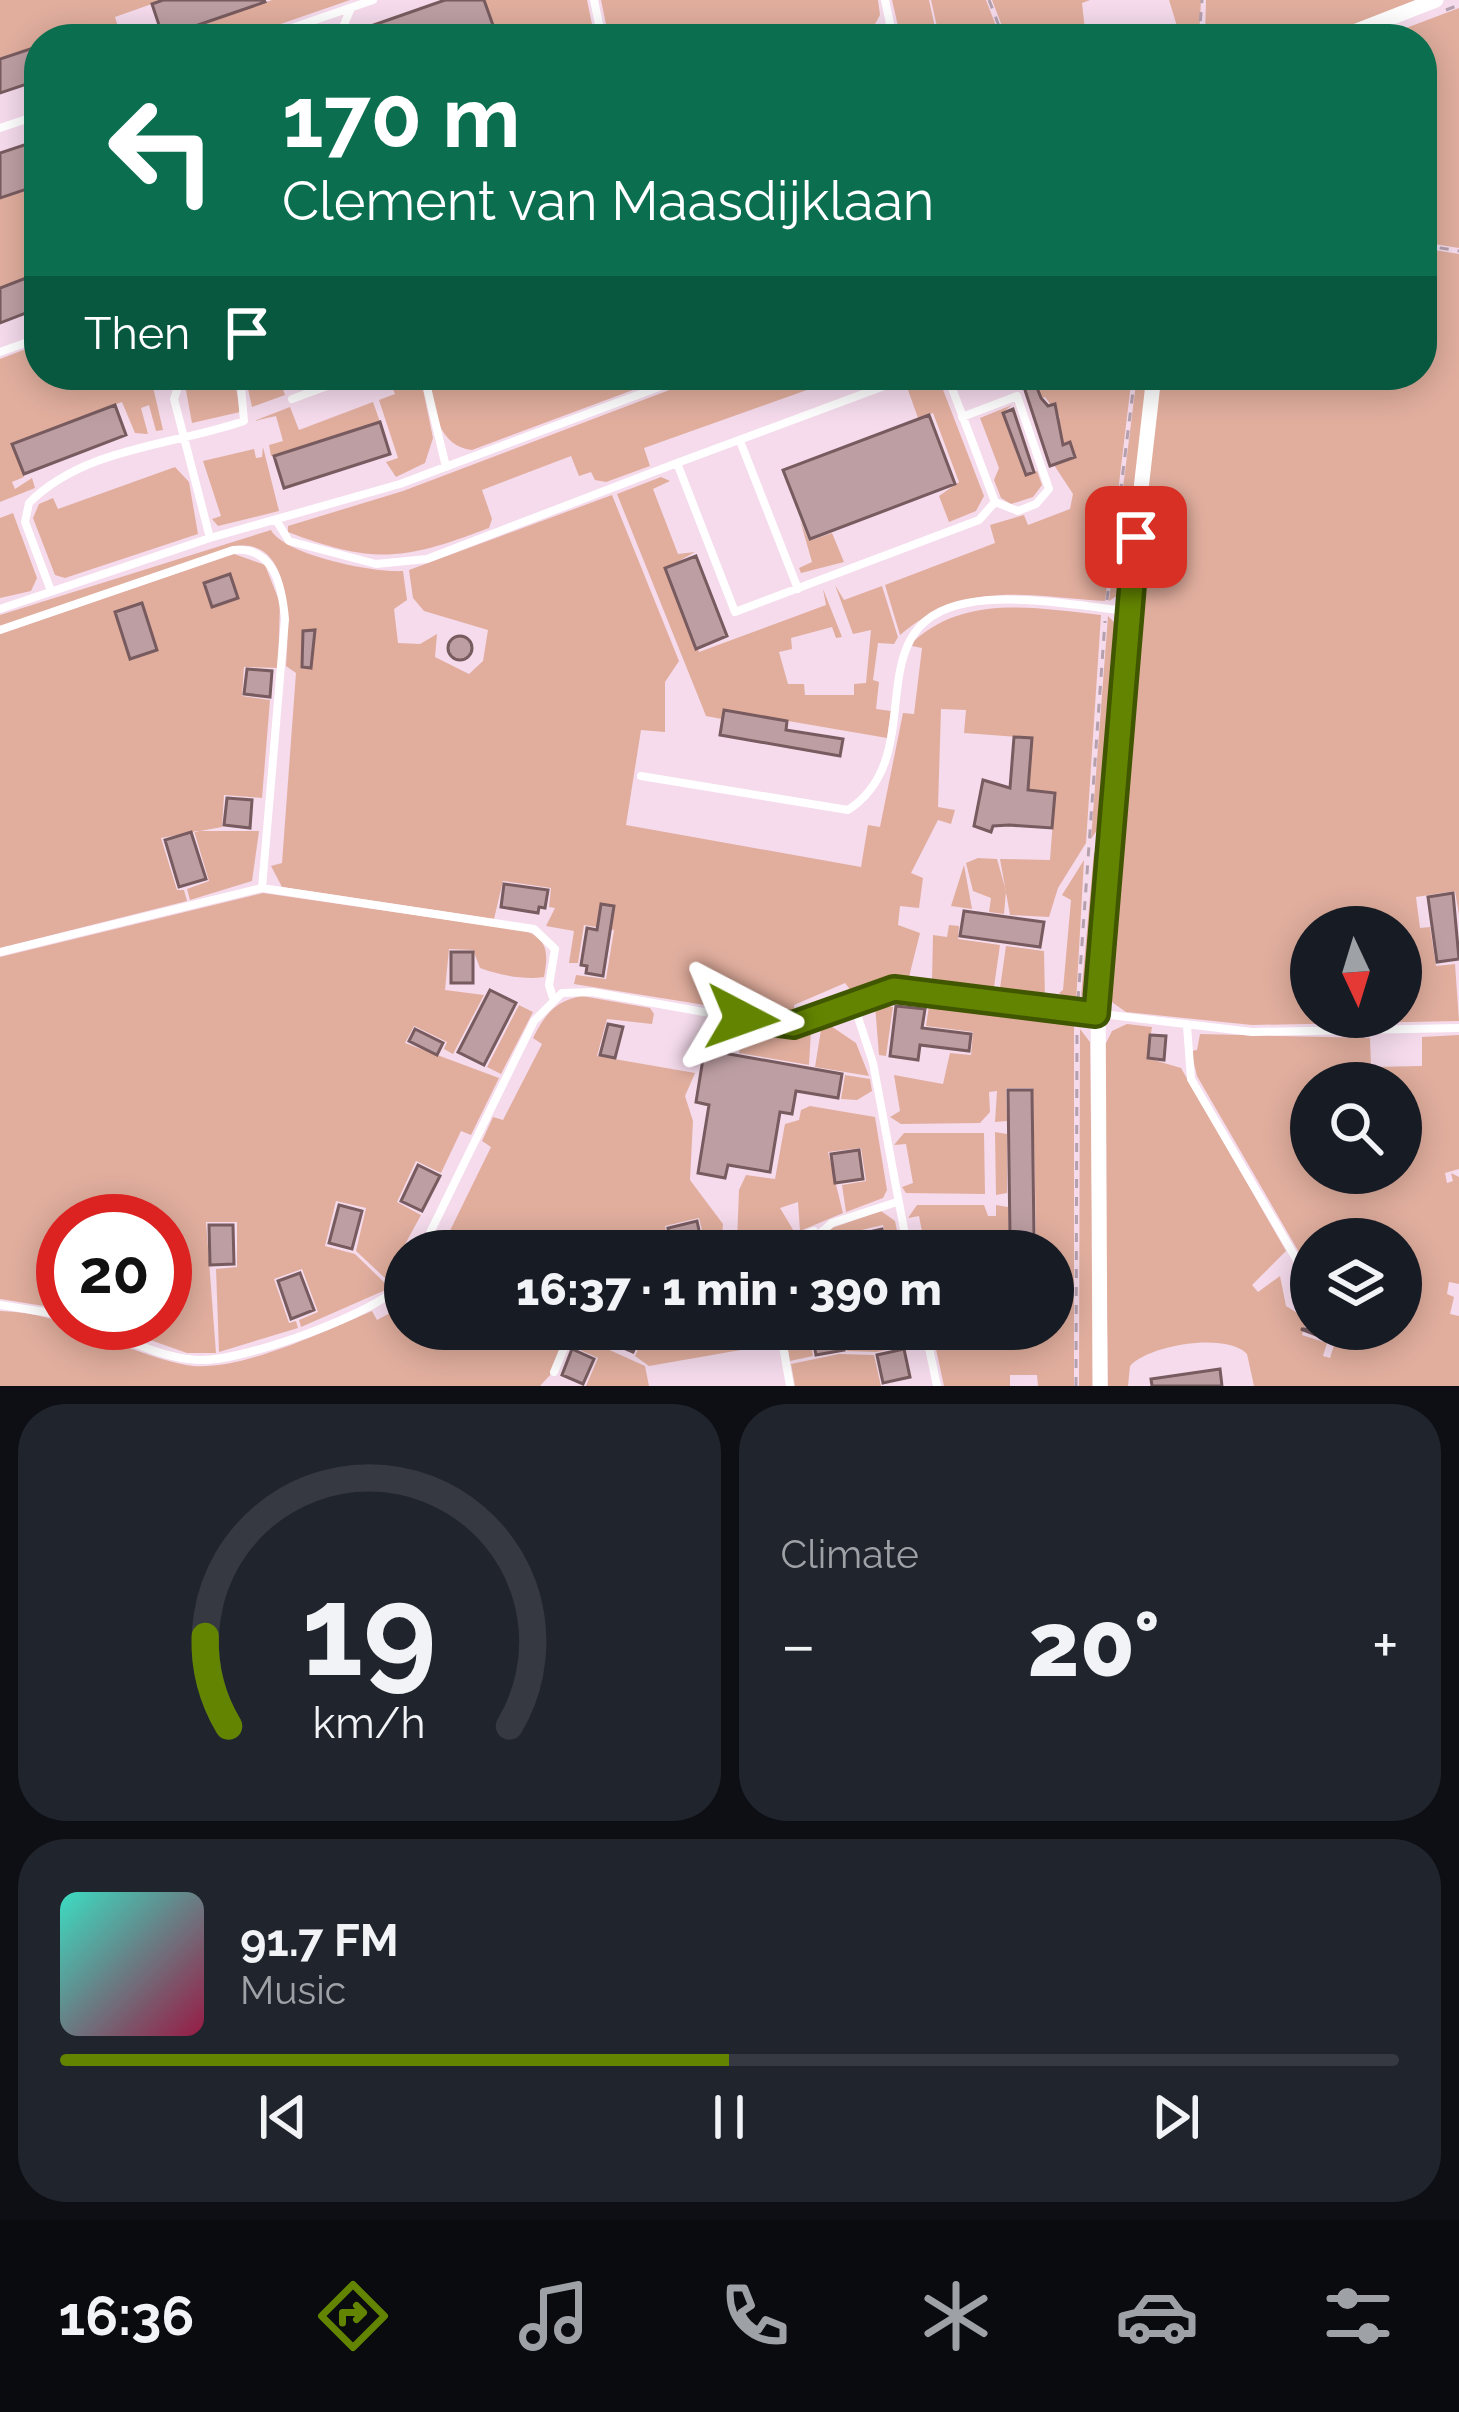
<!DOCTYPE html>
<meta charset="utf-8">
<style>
body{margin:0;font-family:Raleway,sans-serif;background:#20242c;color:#f1f3f6;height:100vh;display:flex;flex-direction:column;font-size:45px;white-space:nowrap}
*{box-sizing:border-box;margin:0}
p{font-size:39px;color:#9ea1a6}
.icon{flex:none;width:66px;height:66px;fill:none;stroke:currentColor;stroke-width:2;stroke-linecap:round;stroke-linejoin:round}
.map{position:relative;height:1386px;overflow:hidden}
.panel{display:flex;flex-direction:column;gap:18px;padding:18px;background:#0d0f14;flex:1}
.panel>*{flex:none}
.top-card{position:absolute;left:24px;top:24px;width:1413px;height:366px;border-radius:48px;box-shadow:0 6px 30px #0003;background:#0b6e4f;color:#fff;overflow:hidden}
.needle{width:78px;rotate:176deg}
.buttons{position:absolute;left:1290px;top:906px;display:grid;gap:24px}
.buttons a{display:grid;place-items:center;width:132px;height:132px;border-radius:50%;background:#171b24;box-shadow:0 6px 30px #0003;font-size:60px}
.speed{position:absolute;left:36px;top:1194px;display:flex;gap:24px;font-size:60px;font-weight:700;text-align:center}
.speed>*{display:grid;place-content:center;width:156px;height:156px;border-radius:50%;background:#171b24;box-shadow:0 6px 30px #0003;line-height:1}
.speed .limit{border:18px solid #d22;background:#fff;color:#111}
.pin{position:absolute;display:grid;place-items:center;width:102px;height:102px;color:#fff;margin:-51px;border-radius:24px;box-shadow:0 6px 18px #0006}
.me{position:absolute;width:132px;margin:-66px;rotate:94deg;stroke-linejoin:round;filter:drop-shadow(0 0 9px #0008)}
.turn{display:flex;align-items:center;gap:42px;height:252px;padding:0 60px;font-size:54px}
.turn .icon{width:156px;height:156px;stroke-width:2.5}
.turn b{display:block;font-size:84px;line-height:102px}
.then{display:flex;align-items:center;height:114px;padding:0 60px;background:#0003;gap:24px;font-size:45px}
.big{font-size:90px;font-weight:800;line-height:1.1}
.panel .tile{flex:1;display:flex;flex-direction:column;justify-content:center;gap:18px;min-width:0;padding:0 42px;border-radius:48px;background:#20242c}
.panel .dial{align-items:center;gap:0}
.dial svg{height:312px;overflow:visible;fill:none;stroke:#363941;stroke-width:7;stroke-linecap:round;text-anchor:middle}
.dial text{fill:#f1f3f6;stroke:none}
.song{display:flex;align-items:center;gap:36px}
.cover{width:144px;height:144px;border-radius:18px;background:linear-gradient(135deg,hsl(170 70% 55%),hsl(340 70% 35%))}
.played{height:12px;border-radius:6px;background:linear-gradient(90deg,#638400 50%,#363941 50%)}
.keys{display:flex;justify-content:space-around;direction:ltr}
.heat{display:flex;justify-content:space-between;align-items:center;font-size:66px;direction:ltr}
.panel .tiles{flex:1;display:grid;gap:18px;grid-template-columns:1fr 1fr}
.tile:last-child{grid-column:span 2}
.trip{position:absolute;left:384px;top:1230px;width:690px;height:120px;border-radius:60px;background:#171b24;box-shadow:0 6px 30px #0003;font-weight:800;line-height:120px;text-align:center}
.menu{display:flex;height:192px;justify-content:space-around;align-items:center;background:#090b0e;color:#9ea1a6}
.menu .icon{width:84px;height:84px}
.menu .active{color:#638400}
.menu b{font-size:54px;color:#f1f3f6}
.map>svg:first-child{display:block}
.green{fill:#e1ae9e;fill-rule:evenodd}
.building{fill:#bd9fa3;stroke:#775b5f;stroke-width:3}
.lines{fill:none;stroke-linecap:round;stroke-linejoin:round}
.path{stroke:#b5a1ae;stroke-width:3;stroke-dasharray:9 9;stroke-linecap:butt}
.service{stroke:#fff;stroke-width:8}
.minor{stroke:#fff;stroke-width:15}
.route-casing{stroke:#405600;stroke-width:30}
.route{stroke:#638400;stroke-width:21}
</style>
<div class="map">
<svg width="1459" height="1386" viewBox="0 0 1459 1386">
<rect width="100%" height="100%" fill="#f5dbec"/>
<!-- green -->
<path class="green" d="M0,0h163l-48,17 5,16 -5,6h-76v6l-39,13z
M272,0h78l-113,39h-79z
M485,0h102l8,39h-131l30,-11z
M601,0h277l2,15 -5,9 -62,15h-204z
M892,0h37l7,32 -14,7h-21z
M931,0h55l15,39h-34l-3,-13 -26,5z
M992,0h98l-8,3 4,36h-79z
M1169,0h32l-2,39h-18z
M1206,0h215l-100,39h-116z
M1459,8v240l-37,-6v-203h-45z
M39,185v88l-39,15v-90z
M1422,248l37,6v661l-4,-24 -39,6 4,31 10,-1 6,39 19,-2 4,57 -207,4 -126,-13 -13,-9 -9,-17 30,-374 27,-237h261zM1311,927h90v90h-90z
M39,344v31h131l-3,8 -14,4 10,43 -7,1 -7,-26 -8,3 7,26 -13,-1 -13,-31 -110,41 12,34 -12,5 3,7 17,-11 3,10 -35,14v-143z
M189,375h45l6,37 -48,11 -7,-38z
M245,375h33l7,20 -33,12z
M388,375h32l13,63 -8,25 -29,14 -10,-15 12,-4 -19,-58 16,-6z
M431,375h224l-6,9 -177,66c-34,-3 -42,-45 -41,-75z
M709,375h140l-205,73 6,18 -44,16 -11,-2 -4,-8 -12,4 -8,-20 -89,34 10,29 -3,9c-84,32 -115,37 -201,4v-6l115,-35z
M1034,375h98l-27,226c-81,-5 -139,-22 -205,34l-15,-50 110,-42 -5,-18 34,-10 4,10 42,-16 3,-15 -19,-29 21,-9 -5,-13 -7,2 -3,-9 -20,-10 20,-9 -15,-20 -15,5 -4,-10 12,-5z
M1137,375h11l-25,217 -14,9z
M932,378l8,4 44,114 -8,15 -27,11 -10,-26 20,-14 -26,-69 -15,5 -11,-31z
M373,402l7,20 -109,34 -2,-11 14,-4 -7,-25 -22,5 36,-14 9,23z
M1012,405l-10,8 23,62 12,-4 5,14 -9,12 -22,7 -10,-6 -7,-18 5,-12 -19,-50z
M263,447l16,64 -61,15 -6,-7 9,-3 -18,-55 51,-12 2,9 6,-1z
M175,467l14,15 9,52 -133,44 -10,-3 -22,-57 6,-14 14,-6 5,11z
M661,477l9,4 -17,8 25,65 17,-2 -30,17 34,83 127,-47 -3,-16 19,48 -6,1 -4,-11 -41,11 1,11 -13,3 9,32h16l1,11h49v-11l12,-1 5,-53 -18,4 -18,-49 9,15 38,-14 16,51 -4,7 -16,-1 -5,37 6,2 -3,27 15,2 -4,27 -163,-28 -2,9 -16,-3 -89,-222z
M612,495l67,166 -14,21v50l-24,-2 -15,95 235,42 7,-42 12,2 23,-114 11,1 8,-66 -10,-2 2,-5c52,-47 122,-33 187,-26l-15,228 -28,45 -9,29 -39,-2 -10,-56 50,1 5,-67 -27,-3 4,-52 -68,-5 2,-23 -25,-1 -3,98 17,3 -4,14 -13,-4 -27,53 12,5 -4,30 -19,-2 -2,19 22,8 -12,48 -57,10 -6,-8 -51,22v11l-9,2 -211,-34 2,-9 30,4 8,-49 -30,-5 -6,38h-9l5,-32 -28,-5 9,-18 -6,-1 2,-19 -48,-7 -9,38 -212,-32 -11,-21 11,-3 14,-190 -10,-7c3,-38 8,-133 -54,-119l-232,79v-11l271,-85c13,25 103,43 132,41l4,29 -13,9 4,34 22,1 17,-10 -2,23 34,17 14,-13 5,-31 -64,-19 -11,-13 -4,-28z
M13,513l24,65 -6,13 -31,7v-80z
M800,520l9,21 23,-8 12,29 -43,11 -2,-5 13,-6z
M234,554l31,11 15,38 -2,65 -34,-1 -2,29 28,4 -8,98 -38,-3 -2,32 -61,11 16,52h7l3,11 -187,47v-314z
M1108,616l11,11 -17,196 -11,16z
M194,831h65l-7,50 -62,19 -3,-11 22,-8z
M1094,852l6,6 -10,128 -9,11z
M978,858l19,1 9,32 -2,23 -15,-2 2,-14 -18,-7 -7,-28z
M1084,860l-8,143 -3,2 -14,-12 4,-3 8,-90 -9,-5z
M964,865l8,44 -21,-3z
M263,893l263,38c23,9 22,24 18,46 -21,3 -45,-2 -64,-9l-7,-18 -24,-1 -4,41 39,5 -31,59 -9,-5 3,-7 -33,-16 -9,17 94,35 -28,57 -10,-4 -20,42 -25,-12 -19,41 24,13 -35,64 -30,-28 10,-43 -30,-7 -11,45 30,8 35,34 -89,39 -2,-7 19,-8 -16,-43 -28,10 15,44 7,-2 2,7 -79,24 -3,-83 21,-2v-45h-31l10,131h-29l-85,-30h63v-102h-102v88l-63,-10v-342z
M949,925l10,1 -1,13 42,6 -7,49 -51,-6 -10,-8 1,-45 14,2z
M1006,946l38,5 1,48 -46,-4z
M582,996l68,12 4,6 -2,10 -45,-5 -10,37 98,17 -10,23 8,25 -3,59 33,44 -1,11 -18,4 -5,-21 -34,8 5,25h-230l51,-104 -9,-6 11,-24 10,3 39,-76 -9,-6c12,-23 21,-37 49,-42z
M930,999l144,23v364h-36l-1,-11h-27v11h-66l-8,-37 34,-13 6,12 22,-5 -1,-6 20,-8h36v-78h-91l-3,-11 -44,11 -1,-5 10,-4 -5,-26 -11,2 9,-13h67l4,11h8v-11l12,2 1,32 27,-1 -3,-150h-27l1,33 -12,1 2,-31 -8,1 1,20 -10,11 -79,1 -11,-7 10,-6 -6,-36 49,9 7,-31 21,2 2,-23 -47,-6z
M519,1005l14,7 -32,62 -14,-7z
M875,1005l18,2 -7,49 -7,-1z
M828,1024l28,19 13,33 -54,-9 6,-37z
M1127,1024l25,3 -5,31 34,10 105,183 -34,34 6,7 22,-16 6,30 21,13 -5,16 25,8 -4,13 7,2 9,-29h62v-90h-90v34l-114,-197 -6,-25 6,-1 3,-16 170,4 1,29 51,-1v-29l37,-2v134l-14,4 2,10 6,-2 -2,-8 8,4v107l-10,-2 -2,12 7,3 -4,17 9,2v70h-205l-7,-32c-21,-22 -98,-9 -117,12l-2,20h-20l-5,-337 9,-18zM1311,1083h90v90h-90z
M745,1026l43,7 23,-3 -2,35 -70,-12z
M1080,1029l10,13 4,344h-15z
M845,1075l25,4 2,12 -15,9 -16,-1z
M810,1106l65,11 12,73 -4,8 -37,14 -4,-27 24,-4 -5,-33 -33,4 15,61 -43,18 -2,-29 -18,6 15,25 -51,18 -7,-9 2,-52 7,-15 29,4 10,-55 14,-4 2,-10z
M995,1132l12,2v59l-11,2z
M904,1133h80l1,61 -79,-1 -4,-6 11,-4 -7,-39 -12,1z
M881,1211l14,10 5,25 -11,2 -6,-23 -52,12 3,14h-29l27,-23z
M405,1305v24h164l-18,45 -11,12h-540v-75c67,1 120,41 186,54 50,9 139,-34 186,-54l5,9z
M647,1329h127l-16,18 -109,19 -14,-10z
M785,1329h23l5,27 -23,5z
M842,1329h76l3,14 -45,9 -29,-1z
M574,1334l71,32 4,20h-63l12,-28 -29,-13z
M839,1354l35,1 7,31h-86l-4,-22z"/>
<!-- building -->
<path class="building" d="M163,0h101l1,2 -102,35 -11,-33z
M445,0h39l10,28 -31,11h-91l-4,-12z
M964,26l3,13h-37l-1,-5z
M39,46v34l-39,13v-34z
M39,140v45l-39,13v-45z
M39,273v35l-39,15v-35z
M1020,375h12l9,23 7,8 7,-2 8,41 7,-3 5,15 -25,9z
M115,405l11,30 -102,39 -12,-30z
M1013,409l21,63 -8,3 -23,-62z
M929,415l26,69 -145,55 -27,-69z
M380,422l10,32 -106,34 -10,-32z
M696,556l31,80 -31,13 -31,-81z
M230,574l8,24 -26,9 -8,-24z
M142,603l15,47 -27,9 -15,-47z
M315,630l-4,38 -9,-1 1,-36z
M448 648a12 12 0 1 1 24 0a12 12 0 1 1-24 0Z
M247,669l25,2 -2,26 -26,-3z
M724,710l63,11 -1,9 57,9 -3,17 -120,-21z
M1014,737l18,1 -4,52 27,3 -3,35 -43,-3 -16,1 -2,6 -17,-6 9,-46 27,8z
M227,798l25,2 -2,28 -26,-3z
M191,832l15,47 -27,8 -14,-47z
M504,884l44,6 -3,18 -6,-1 -1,6 -37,-6z
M1453,893l6,66 -22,3 -9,-65z
M601,904l13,2 -11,70 -17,-3 1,-7 -6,-1 6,-37 10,2z
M964,911l80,11 -4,25 -80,-11z
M451,952h22v31h-22z
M490,990l26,13 -32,62 -26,-13z
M896,1006l29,3 -3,19 49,6 -2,17 -49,-6 -2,15 -28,-4z
M608,1024l15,3 -8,31 -15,-3z
M708,1028l24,4 -3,22 113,20 -4,24 -42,-7 -4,23 -12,-2 -10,60 -42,-7 -3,13 -27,-5 11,-68 -13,-3z
M415,1029l28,14 -6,12 -28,-14z
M1150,1035l16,1 -2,24 -16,-2z
M1008,1090h24l2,146 -24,1z
M859,1150l4,29 -28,4 -4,-29z
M418,1165l22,11 -18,35 -21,-10z
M339,1205l23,6 -10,38 -23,-6z
M697,1221l6,28 -30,2 -5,-23z
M209,1225h24l1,39 -24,1z
M882,1229l5,22h-51l-2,-11z
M300,1273l14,37 -23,9 -13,-38z
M612,1329h31l-10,23 -26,-11z
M811,1329h28l5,21 -28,5z
M1301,1329h37l-4,13z
M572,1349l22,10 -11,25 -21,-9z
M904,1349l6,28 -27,6 -6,-28z
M1220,1369l2,17h-70l-1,-7z"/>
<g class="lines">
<!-- path -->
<path class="path" d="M989,0l15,39
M1446,10l13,-5
M1199,39l3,-39
M1422,245l37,6
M1107,600l28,-225
M1078,1000l27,-379
M1076,1386l1,-364"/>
<!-- service -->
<path class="service" d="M594,0l8,39
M885,0l8,38
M127,39l29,-10
M260,39l113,-39
M338,39l13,-31
M826,39l33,-8 34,4
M0,128l39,-13
M0,352l39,-14
M182,375l-8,24 36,139
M424,375l22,92
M914,375l-237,88 58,149 244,-92 16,-18 -48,-127
M292,399l65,-24
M962,417l55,-21 32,93 -13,15 -18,7 -23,-9
M740,441l58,148
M276,520l13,21 87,23 51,-5 250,-96
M51,591l-26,-69 4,-19c56,-56 143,-57 215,-82l-4,-46
M0,609l210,-71 190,-54 291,-109
M0,630l233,-80c41,-4 49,36 52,69l-23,269
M641,776l207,34c85,-55 5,-186 119,-207 49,-9 110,2 158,8
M0,952l262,-64 272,41 21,20 -6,36 4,13
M853,1002l20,61 35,188
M1187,1026l4,53 117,200
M421,1251l113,-230 28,-28 30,-1 190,34 112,-37 358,43 207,-4
M759,1251l55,-20
M799,1251l33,-28 65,-21
M0,1305l63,10
M84,1323c35,13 78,36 115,37 42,2 181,-47 206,-79
M780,1329l10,57
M925,1329l12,57
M554,1372l18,-43"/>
<!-- minor -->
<path class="minor" d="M1336,39l100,-39
M1100,1386l-2,-406 29,-368 27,-237"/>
</g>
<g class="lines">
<defs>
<path id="route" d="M742,1018l51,7 101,-36 202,25 40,-477"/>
</defs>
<!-- route casing -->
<use href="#route" class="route-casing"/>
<!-- route -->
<use href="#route" class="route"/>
</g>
</svg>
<div class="buttons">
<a><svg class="needle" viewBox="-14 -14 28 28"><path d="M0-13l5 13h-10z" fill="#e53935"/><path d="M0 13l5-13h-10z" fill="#9ea1a6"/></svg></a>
<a><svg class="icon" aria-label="search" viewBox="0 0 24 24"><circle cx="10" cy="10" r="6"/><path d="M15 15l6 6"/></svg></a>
<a><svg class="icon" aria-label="layers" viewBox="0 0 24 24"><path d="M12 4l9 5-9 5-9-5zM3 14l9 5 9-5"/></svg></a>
</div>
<div class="speed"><div class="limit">20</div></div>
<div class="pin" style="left:1136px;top:537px;background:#d93025"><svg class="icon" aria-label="arrive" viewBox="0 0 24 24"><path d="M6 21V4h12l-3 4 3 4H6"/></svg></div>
<svg class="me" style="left:742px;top:1018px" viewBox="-20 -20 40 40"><path d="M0-17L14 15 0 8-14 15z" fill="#638400" stroke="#fff" stroke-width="4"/></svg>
<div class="trip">16:37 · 1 min · 390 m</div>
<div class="top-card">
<div class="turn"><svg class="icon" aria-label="left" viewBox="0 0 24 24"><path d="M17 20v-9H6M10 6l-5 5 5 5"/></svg><div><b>170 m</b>Clement van Maasdijklaan</div></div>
<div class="then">Then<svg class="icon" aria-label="arrive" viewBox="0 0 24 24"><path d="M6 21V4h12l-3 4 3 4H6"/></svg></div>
</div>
</div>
<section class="panel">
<div class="tiles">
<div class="tile dial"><svg viewBox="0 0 100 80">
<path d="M14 69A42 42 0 1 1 86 69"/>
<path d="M14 69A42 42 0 0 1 8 46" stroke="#638400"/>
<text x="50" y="56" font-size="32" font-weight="700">19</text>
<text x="50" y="72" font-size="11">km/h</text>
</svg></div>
<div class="tile"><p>Climate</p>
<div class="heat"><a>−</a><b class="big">20°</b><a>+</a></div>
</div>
<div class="tile">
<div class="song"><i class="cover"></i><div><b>91.7 FM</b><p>Music</p></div></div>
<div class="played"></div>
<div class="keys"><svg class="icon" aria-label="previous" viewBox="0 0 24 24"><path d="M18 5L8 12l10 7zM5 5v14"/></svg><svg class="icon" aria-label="pause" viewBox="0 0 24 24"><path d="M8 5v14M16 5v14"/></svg><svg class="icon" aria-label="next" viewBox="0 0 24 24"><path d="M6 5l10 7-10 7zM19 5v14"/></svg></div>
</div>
</div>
</section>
<nav class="menu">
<b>16:36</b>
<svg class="icon active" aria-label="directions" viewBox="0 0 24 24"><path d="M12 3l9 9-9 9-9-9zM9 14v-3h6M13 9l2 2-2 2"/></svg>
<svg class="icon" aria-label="music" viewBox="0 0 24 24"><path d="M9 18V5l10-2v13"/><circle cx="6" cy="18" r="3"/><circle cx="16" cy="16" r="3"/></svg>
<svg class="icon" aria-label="phone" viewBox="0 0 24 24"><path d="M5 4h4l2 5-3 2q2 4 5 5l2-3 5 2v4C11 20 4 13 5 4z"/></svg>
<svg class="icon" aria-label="climate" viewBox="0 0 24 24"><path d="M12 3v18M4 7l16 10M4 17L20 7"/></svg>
<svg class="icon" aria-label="car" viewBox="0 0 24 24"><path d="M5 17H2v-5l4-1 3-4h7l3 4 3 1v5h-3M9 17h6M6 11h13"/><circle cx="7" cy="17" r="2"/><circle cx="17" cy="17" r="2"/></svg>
<svg class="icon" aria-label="filters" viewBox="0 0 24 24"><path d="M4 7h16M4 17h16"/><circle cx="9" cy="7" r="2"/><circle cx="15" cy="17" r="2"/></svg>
</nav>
